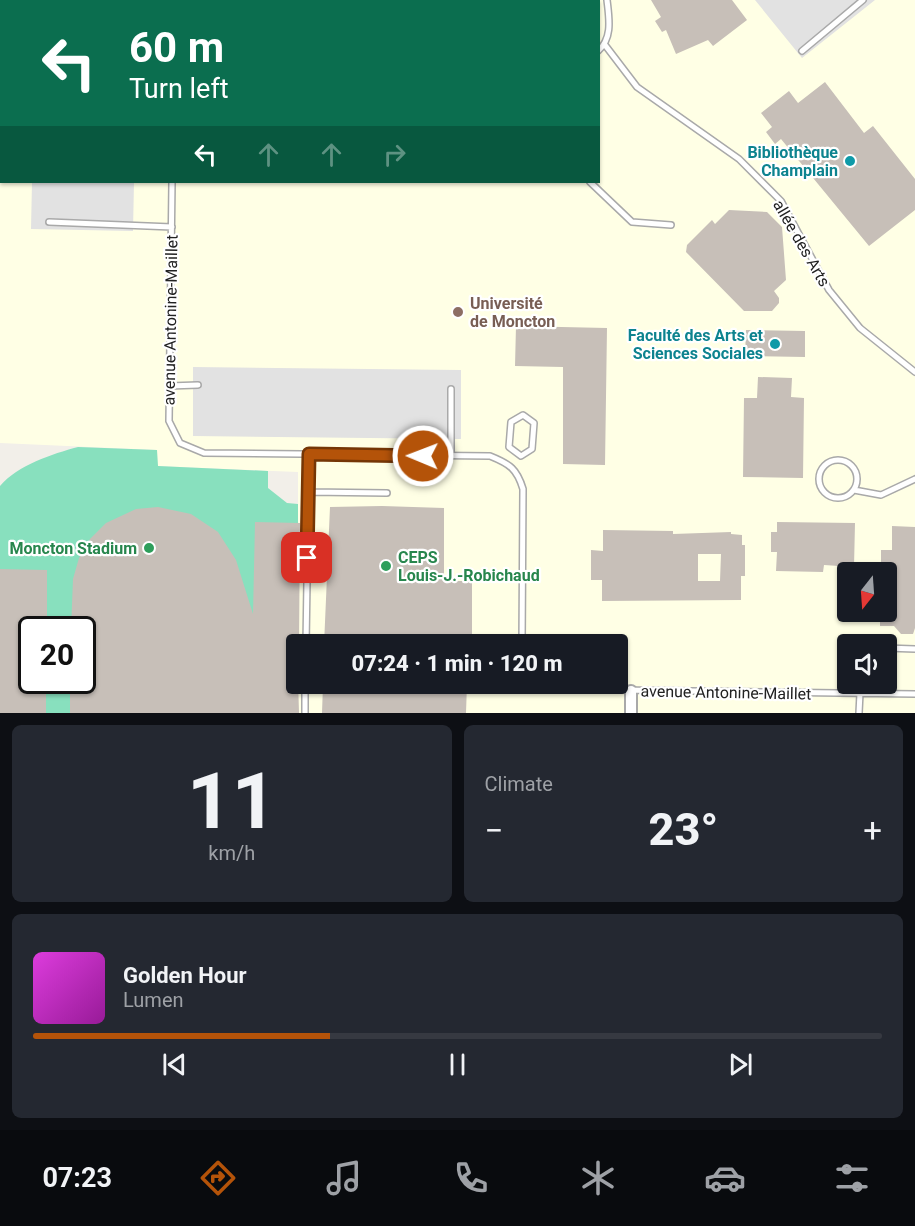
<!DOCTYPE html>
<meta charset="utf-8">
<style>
body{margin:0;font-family:Roboto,sans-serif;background:#242831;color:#f1f3f6;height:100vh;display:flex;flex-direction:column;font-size:22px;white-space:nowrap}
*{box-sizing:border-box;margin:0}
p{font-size:20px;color:#9ea1a6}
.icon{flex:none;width:33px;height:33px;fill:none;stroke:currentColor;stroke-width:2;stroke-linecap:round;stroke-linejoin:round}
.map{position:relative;height:713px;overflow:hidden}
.side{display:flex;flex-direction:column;gap:12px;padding:12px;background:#0d0f14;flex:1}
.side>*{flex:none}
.top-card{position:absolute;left:0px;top:0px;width:600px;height:183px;box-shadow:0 2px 4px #0004;background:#0b6e4f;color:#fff;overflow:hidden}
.needle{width:39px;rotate:197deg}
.tools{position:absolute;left:837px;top:562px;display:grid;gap:12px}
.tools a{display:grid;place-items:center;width:60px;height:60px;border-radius:6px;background:#171b24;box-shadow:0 2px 4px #0004;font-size:30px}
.speed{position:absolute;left:18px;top:616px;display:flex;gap:12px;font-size:30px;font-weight:700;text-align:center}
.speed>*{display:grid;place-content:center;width:78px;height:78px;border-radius:50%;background:#171b24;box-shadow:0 2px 4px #0004;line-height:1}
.speed .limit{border:3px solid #111;border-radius:9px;background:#fff;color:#111}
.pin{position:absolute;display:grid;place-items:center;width:51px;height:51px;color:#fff;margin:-26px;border-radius:12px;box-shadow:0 3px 9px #0006}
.me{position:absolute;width:66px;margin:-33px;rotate:271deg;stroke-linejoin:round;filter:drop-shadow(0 0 4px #0008)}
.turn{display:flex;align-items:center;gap:21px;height:126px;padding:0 30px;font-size:27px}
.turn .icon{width:78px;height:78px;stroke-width:2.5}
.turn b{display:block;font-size:42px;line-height:51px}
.lanes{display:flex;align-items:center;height:57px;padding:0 30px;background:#0003;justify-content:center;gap:30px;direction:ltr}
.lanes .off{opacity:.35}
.big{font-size:45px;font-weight:800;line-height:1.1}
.side .widget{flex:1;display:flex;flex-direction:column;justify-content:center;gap:9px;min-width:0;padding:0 21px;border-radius:9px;background:#242831}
.side .dial{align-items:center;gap:0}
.dial b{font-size:78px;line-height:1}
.song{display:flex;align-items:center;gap:18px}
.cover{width:72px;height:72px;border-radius:9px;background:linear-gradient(135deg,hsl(300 70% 55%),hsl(300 70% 35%))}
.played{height:6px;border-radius:3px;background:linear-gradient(90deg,#b45309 35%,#363941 35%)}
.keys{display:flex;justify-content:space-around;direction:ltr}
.heat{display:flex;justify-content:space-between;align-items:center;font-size:33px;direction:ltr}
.side .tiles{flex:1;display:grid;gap:12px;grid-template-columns:1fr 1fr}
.widget:last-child{grid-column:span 2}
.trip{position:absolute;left:286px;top:634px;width:342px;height:60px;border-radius:6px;background:#171b24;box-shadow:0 2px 4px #0004;font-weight:800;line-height:60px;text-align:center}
.tabs{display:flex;height:96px;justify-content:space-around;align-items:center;background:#090b0e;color:#9ea1a6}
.tabs .icon{width:42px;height:42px}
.tabs .selected{color:#b45309}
.tabs b{font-size:27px;color:#f1f3f6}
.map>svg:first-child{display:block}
.education{fill:#ffffe5;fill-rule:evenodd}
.pitch{fill:#88e0be;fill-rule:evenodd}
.parking{fill:#e2e2e2}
.building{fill:#c7bfb8;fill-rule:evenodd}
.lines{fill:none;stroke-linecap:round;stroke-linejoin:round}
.service-casing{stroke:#a9a9a9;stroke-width:8}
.minor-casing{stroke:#a9a9a9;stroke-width:14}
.service{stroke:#fff;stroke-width:5}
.minor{stroke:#fff;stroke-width:10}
.route-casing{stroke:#753606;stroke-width:15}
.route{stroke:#b45309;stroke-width:10}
.culture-dot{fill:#0f9aa8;stroke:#fff;stroke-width:2}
.education-dot{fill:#8d6e63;stroke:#fff;stroke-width:2}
.leisure-dot{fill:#2e9e5b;stroke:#fff;stroke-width:2}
.labels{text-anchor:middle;stroke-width:4.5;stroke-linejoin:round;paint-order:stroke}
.culture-label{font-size:16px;font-weight:bold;fill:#0d838f;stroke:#fff;text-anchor:end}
.street-label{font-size:16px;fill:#222;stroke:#fff}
.education-label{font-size:16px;font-weight:bold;fill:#785e54;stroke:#fff;text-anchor:start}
.leisure-label{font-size:16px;font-weight:bold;fill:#27864d;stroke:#fff;text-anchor:end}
</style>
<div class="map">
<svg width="915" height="713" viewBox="0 0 915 713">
<rect width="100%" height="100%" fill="#f2efe9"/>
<!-- education -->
<path class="education" d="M0,0h915v713h-617v-29h320v-39h-320v-173l-141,-6v-16l-157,-7zM2,2h596v180h-596zM848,573h38v39h-38zM848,645h38v39h-38z"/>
<!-- pitch -->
<path class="pitch" d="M78,447l79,3 1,16 110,5v17l19,15 11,1v209h-298v-227c18,-21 52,-32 78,-39zM32,630h50v51h-50z"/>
<!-- parking -->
<path class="parking" d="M755,0h120l-73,58z
M32,182h102l-1,49 -102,-2z
M193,367l268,3v69l-268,-3z"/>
<!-- building -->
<path class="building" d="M651,0h81l15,20 -34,26 -5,-6 -32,14 -10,-24 -4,2 -7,-11 6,-4z
M825,82l39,51 9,-7 42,53v31l-46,36 -88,-107 -6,5 -9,-12 6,-5 -11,-14 28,-22 9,12z
M729,210l38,2 15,15 4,53 -12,11 5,7v5l-7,8h-28l-58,-59 1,-7 25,-25 3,4z
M516,326l91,2 -2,137 -42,-1v-97l-48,-1z
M746,330l59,1v26l-60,-1z
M758,377l34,1 -1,19 13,1 -1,80 -60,-1 1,-79h13z
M382,506l62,2v73h28v64h-148l6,-138z
M158,507l33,7 27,18 18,28 17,54 2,-92 45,1 -1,122h-2l2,68h-229v-32h12v-51h-11l2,-51 6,-21 11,-19 16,-16 30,-14z
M777,522l78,1 -1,44 -30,-2 -1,7 -47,-1 1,-19h-6v-20h6z
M892,526l23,1v101l-2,6h-12l-7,-8h-14v-14h6v-39h-5v-23h11z
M603,530l70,1v3l58,-2v2l11,1v10h3v31h-4v24l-139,1v-21h-11v-30l12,1zM698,554h23l-1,27h-22z
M0,569l47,1v60h-15v51h14v32h-46z
M323,684h144l-1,29h-144z"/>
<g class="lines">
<defs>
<path id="service" d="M67,0v2
M537,0v2
M175,2v-2
M605,45l32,42 102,72 42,42 48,89 31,38 55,44
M0,47h2
M598,51c15,-13 11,-33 9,-51
M802,51l61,-51
M172,182l-3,239 11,22 24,10 286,3c20,8 27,13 33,33l-1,156
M590,182l42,40 39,3
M49,222l123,5
M169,386l29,-1
M451,389v67
M523,415l11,8 -2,26 -11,7 -12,-9 2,-25z
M819 479a19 19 0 1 1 38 0a19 19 0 1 1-38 0Z
M854,490l27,5 34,-16
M309,492l78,1
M306,645l3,-191
M886,648l29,1
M538,684l9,5 368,5
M305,713v-29
M859,713l1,-20"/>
<path id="minor" d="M631,713v-22"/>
</defs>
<!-- service casing -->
<use href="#service" class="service-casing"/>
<!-- minor casing -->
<use href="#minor" class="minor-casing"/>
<!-- service -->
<use href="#service" class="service"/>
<!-- minor -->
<use href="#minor" class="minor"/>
</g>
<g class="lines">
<defs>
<path id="route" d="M307,558l2,-104 114,2"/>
</defs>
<!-- route casing -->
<use href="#route" class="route-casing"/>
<!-- route -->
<use href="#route" class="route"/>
</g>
<!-- markers -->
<g class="culture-dot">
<circle cx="850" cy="161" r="6"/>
<circle cx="775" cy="344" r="6"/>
</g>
<circle class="education-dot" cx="458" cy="312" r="6"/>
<g class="leisure-dot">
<circle cx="149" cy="548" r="6"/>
<circle cx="386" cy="566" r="6"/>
</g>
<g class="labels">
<!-- culture labels -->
<g class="culture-label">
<text x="838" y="158">Bibliothèque<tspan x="838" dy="18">Champlain</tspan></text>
<text x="763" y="341">Faculté des Arts et<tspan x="763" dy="18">Sciences Sociales</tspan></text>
</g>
<!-- street labels -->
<g class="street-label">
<text transform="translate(802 243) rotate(60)" y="6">allée des Arts</text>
<text transform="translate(170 320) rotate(-89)" y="6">avenue Antonine-Maillet</text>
<text transform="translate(726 692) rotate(1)" y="6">avenue Antonine-Maillet</text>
</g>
<!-- education labels -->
<g class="education-label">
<text x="470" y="309">Université<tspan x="470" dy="18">de Moncton</tspan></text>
</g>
<!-- leisure labels -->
<g class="leisure-label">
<text x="137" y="554">Moncton Stadium</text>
<text x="398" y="563" text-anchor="start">CEPS<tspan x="398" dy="18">Louis-J.-Robichaud</tspan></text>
</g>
</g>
</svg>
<div class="tools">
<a><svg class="needle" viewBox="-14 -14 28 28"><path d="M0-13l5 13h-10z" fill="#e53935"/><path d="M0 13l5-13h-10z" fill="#9ea1a6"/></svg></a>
<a><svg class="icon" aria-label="sound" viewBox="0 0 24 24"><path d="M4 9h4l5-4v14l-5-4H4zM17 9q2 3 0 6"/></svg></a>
</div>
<div class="speed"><div class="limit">20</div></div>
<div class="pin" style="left:307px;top:558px;background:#d93025"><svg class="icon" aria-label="arrive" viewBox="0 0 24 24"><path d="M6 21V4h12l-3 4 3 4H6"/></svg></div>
<svg class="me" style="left:423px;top:456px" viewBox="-20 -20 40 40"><circle r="17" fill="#b45309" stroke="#fff" stroke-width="3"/><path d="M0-11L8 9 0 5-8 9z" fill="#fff"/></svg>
<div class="trip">07:24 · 1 min · 120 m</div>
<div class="top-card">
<div class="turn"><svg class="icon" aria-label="left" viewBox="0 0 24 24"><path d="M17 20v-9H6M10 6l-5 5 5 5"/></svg><div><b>60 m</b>Turn left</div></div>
<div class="lanes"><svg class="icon" aria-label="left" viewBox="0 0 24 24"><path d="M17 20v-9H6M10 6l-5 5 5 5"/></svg><svg class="icon off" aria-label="ahead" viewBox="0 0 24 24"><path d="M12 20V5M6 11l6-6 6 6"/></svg><svg class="icon off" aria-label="ahead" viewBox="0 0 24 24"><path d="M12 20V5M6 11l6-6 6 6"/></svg><svg class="icon off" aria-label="right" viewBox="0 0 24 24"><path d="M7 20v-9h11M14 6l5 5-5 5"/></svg></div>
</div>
</div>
<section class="side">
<div class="tiles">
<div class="widget dial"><b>11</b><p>km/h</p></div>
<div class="widget"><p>Climate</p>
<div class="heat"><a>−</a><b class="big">23°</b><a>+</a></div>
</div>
<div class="widget">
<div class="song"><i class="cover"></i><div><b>Golden Hour</b><p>Lumen</p></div></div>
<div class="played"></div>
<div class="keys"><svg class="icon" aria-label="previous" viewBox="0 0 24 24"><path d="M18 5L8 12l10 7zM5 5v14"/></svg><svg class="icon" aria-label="pause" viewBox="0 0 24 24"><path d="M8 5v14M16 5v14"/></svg><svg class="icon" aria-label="next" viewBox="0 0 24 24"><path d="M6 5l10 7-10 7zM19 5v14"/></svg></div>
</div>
</div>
</section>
<nav class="tabs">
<b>07:23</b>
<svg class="icon selected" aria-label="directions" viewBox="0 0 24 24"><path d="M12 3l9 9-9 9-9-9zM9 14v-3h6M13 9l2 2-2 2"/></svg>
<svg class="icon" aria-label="music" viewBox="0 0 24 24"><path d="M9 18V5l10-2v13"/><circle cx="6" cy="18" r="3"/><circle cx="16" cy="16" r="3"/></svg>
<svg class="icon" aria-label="phone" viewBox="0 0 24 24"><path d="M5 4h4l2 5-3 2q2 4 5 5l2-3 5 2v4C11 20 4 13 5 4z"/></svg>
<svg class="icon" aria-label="climate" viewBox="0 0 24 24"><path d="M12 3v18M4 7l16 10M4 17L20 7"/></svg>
<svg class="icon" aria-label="car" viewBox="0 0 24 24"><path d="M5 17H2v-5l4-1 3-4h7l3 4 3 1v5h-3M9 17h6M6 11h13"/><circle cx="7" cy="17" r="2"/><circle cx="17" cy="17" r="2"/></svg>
<svg class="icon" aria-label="filters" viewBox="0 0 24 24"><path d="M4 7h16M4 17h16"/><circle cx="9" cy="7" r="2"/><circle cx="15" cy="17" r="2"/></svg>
</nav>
